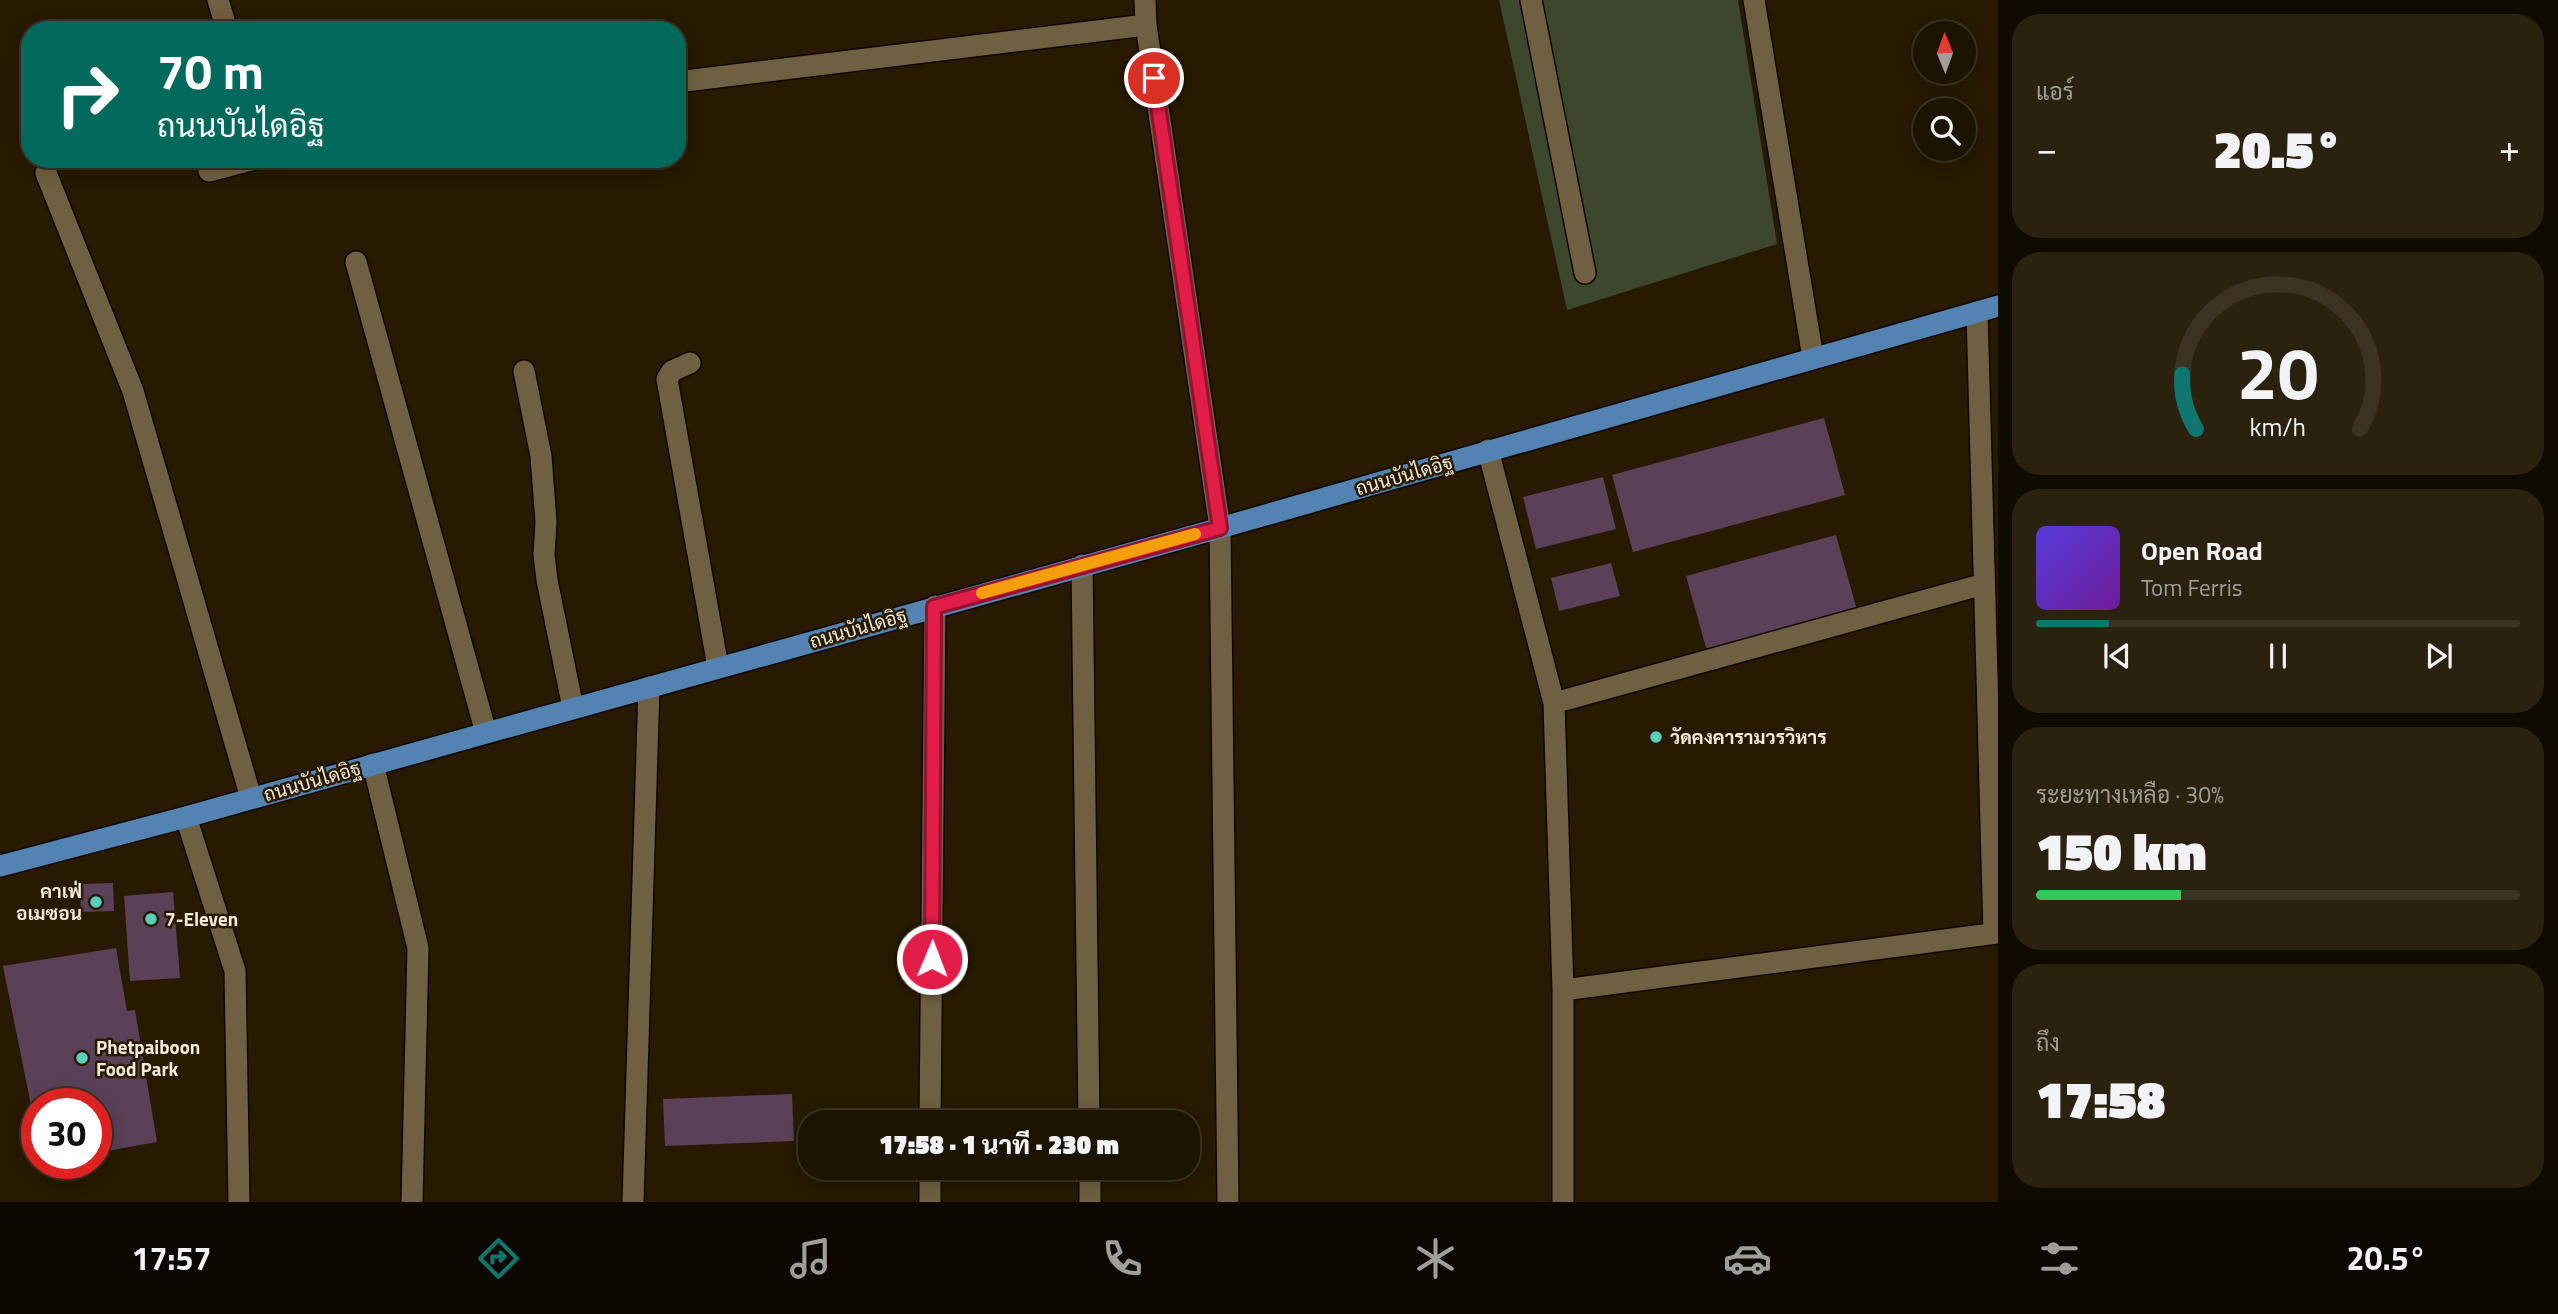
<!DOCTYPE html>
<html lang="th">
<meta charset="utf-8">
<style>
body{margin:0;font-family:"Titillium Web",Sarabun,sans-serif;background:#2a210f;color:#f1f3f6;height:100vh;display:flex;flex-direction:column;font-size:26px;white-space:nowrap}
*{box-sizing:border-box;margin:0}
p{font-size:23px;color:#a09e99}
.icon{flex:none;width:38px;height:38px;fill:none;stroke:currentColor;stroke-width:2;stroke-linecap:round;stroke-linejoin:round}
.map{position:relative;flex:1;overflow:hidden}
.sheet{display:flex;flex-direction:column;gap:14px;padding:14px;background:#100b00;width:560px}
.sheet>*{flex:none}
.banner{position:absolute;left:21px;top:21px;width:665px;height:147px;border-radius:28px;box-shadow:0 4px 18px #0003,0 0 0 2px #3b3322;background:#00695c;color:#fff;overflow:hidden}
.needle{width:46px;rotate:359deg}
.buttons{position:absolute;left:1913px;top:21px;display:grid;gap:14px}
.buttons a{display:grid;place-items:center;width:63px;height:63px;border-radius:50%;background:#1d1400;box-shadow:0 4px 18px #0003,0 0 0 2px #3b3322;font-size:35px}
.speed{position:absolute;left:21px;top:1088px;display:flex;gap:14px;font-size:35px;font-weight:700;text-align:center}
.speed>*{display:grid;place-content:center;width:91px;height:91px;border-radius:50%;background:#1d1400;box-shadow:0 4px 18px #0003,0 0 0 2px #3b3322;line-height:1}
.speed .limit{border:10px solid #d22;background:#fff;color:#111}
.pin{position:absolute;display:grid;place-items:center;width:60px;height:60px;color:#fff;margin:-30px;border:4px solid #fff;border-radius:50%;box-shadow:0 2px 7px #0007}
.me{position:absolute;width:77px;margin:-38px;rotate:1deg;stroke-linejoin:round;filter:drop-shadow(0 0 5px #0008)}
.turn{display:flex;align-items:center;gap:24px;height:147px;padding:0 21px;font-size:32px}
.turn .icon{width:91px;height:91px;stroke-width:2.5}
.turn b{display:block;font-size:49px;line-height:60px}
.big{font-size:52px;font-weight:800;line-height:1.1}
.sheet .widget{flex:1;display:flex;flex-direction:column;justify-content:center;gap:10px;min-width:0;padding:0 24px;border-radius:28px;background:#2a210f}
.sheet .dial{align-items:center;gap:0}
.dial svg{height:182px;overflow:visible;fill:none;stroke:#3b3322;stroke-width:7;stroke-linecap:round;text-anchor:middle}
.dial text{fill:#f1f3f6;stroke:none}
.song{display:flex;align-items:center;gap:21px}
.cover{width:84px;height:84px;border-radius:10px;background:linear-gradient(135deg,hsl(250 70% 55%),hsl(280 70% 35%))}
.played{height:7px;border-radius:4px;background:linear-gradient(90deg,#0f766e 15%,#3b3322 15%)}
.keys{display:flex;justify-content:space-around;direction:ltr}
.heat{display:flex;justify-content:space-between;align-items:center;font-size:38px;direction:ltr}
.charge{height:10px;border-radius:5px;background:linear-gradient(90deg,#34c759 30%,#3b3322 0)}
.trip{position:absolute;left:798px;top:1110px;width:402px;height:70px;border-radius:28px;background:#1d1400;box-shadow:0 4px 18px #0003,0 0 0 2px #3b3322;font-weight:800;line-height:70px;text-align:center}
.dock{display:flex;height:112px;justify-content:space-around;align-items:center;background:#0c0800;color:#a09e99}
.dock .icon{width:49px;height:49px}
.dock .on{color:#0f766e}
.dock b{font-size:32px;color:#f1f3f6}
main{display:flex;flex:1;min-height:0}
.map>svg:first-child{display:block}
.green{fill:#3d472d}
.building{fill:#5a4158}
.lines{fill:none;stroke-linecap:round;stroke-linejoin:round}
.minor-casing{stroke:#100500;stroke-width:24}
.major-casing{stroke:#100500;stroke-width:24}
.minor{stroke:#6f6041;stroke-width:21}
.major{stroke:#5384b1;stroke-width:21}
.route-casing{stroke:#92132f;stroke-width:18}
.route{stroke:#e11d48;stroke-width:12}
.slow{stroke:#f59e0b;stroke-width:12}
.poi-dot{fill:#5acebd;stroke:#271a00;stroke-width:2.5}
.labels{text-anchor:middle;stroke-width:5;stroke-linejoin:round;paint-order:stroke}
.street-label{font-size:19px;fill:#f4ebda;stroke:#271a00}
.poi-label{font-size:19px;font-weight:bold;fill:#f4ebda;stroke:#271a00;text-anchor:start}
</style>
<main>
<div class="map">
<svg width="1998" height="1202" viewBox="0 0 1998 1202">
<rect width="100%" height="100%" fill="#271a00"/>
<!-- green -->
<path class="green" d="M1499,0h239l39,244 -210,66z"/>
<!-- building -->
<path class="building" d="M1824,418l21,77 -212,57 -21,-77z
M1603,477l13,52 -80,20 -13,-52z
M1836,535l21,75 -150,41 -21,-75z
M1611,563l9,33 -61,15 -8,-33z
M113,883l1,28 -33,1 -1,-28z
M173,892l7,86 -50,3 -6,-85z
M116,948l11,63 8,-1 22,132 -61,11v-49h-59l-1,26 -33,-164z
M792,1094l2,47 -129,5 -2,-47z"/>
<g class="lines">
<defs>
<path id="minor" d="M218,0l9,30
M1145,0l1,25 74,503 8,674
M1531,0l54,273
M1754,0l59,358
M677,82l469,-57
M209,171l46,-12
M46,173l87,218 118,407
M356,262l130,471
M1977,312l17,621
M690,363l-18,8 -5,8 51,288
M524,371l17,85 5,66 -2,33 3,25 26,128
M1488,450l66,253 430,-119
M1082,565l7,557
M1554,703l9,287
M373,764l45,184 -6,254
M186,817l49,154 4,231
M930,1122l5,-516
M1090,1167v35
M633,1202l16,-515
M930,1202v-35
M1563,1202v-212l435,-57"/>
<path id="major" d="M0,866l186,-49 1034,-289 778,-222"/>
</defs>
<!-- minor casing -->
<use href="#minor" class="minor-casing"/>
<!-- major casing -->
<use href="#major" class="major-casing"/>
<!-- minor -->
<use href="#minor" class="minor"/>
<!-- major -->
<use href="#major" class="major"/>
</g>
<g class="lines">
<defs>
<path id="route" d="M932,959l2,-352 286,-79 -66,-450"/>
</defs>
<!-- route casing -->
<use href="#route" class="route-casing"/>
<!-- route -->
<use href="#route" class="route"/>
<!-- slow -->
<path class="slow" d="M982,593l213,-59"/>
</g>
<!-- markers -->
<g class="poi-dot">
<circle cx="1656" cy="737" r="7"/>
<circle cx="96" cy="902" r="7"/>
<circle cx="151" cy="919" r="7"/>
<circle cx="82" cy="1058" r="7"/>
</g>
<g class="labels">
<!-- street labels -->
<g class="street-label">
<text transform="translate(1404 475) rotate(-16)" y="7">ถนนบันไดอิฐ</text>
<text transform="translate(858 628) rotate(-16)" y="7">ถนนบันไดอิฐ</text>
<text transform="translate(312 781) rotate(-16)" y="7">ถนนบันไดอิฐ</text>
</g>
<!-- poi labels -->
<g class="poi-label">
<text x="1670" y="744">วัดคงคารามวรวิหาร</text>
<text x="82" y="898" text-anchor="end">คาเฟ่<tspan x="82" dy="22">อเมซอน</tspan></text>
<text x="165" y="926">7-Eleven</text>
<text x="96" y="1054">Phetpaiboon<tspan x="96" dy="22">Food Park</tspan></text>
</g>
</g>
</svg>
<div class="buttons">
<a><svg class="needle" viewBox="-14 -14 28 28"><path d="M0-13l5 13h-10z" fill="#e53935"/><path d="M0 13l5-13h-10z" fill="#a09e99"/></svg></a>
<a><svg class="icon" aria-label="search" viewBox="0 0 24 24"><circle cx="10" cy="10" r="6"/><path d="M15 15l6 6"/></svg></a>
</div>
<div class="speed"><div class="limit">30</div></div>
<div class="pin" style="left:1154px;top:78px;background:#d93025"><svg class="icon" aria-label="arrive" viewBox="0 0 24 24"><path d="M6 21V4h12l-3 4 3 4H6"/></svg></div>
<svg class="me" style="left:932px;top:959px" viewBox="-20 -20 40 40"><circle r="17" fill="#e11d48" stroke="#fff" stroke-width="3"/><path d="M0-11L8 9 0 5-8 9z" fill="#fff"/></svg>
<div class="trip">17:58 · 1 นาที · 230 m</div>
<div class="banner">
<div class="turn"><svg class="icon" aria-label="right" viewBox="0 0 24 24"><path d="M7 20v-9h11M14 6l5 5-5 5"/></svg><div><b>70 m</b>ถนนบันไดอิฐ</div></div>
</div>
</div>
<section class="sheet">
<div class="widget"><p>แอร์</p>
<div class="heat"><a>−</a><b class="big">20.5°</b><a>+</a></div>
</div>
<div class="widget dial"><svg viewBox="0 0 100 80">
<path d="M14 69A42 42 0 1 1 86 69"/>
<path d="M14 69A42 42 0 0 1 8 45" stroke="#0f766e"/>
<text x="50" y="56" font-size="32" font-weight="700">20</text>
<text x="50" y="72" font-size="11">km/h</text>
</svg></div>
<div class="widget">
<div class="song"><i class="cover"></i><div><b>Open Road</b><p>Tom Ferris</p></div></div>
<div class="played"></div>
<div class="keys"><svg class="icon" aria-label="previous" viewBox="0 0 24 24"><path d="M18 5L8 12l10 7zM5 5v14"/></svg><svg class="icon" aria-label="pause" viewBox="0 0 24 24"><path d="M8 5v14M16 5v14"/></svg><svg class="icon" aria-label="next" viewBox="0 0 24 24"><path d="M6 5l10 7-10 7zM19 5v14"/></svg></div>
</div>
<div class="widget"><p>ระยะทางเหลือ · 30%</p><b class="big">150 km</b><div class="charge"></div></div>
<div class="widget"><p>ถึง</p><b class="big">17:58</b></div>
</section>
</main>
<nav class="dock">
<b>17:57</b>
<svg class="icon on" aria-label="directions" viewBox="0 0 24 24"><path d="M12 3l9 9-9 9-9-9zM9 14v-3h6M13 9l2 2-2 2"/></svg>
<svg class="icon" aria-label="music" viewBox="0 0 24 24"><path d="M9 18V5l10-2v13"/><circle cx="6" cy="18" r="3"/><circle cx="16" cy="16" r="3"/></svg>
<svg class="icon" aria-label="phone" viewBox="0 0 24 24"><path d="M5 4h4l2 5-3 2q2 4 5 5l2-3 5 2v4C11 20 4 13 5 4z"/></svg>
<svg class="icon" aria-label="climate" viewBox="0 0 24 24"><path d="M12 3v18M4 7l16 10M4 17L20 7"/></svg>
<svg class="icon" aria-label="car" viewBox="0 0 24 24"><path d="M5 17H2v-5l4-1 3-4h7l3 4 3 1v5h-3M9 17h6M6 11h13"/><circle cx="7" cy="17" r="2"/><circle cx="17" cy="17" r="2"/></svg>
<svg class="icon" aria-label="filters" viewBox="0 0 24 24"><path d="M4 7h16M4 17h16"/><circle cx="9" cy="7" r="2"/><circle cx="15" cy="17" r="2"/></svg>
<b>20.5°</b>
</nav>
